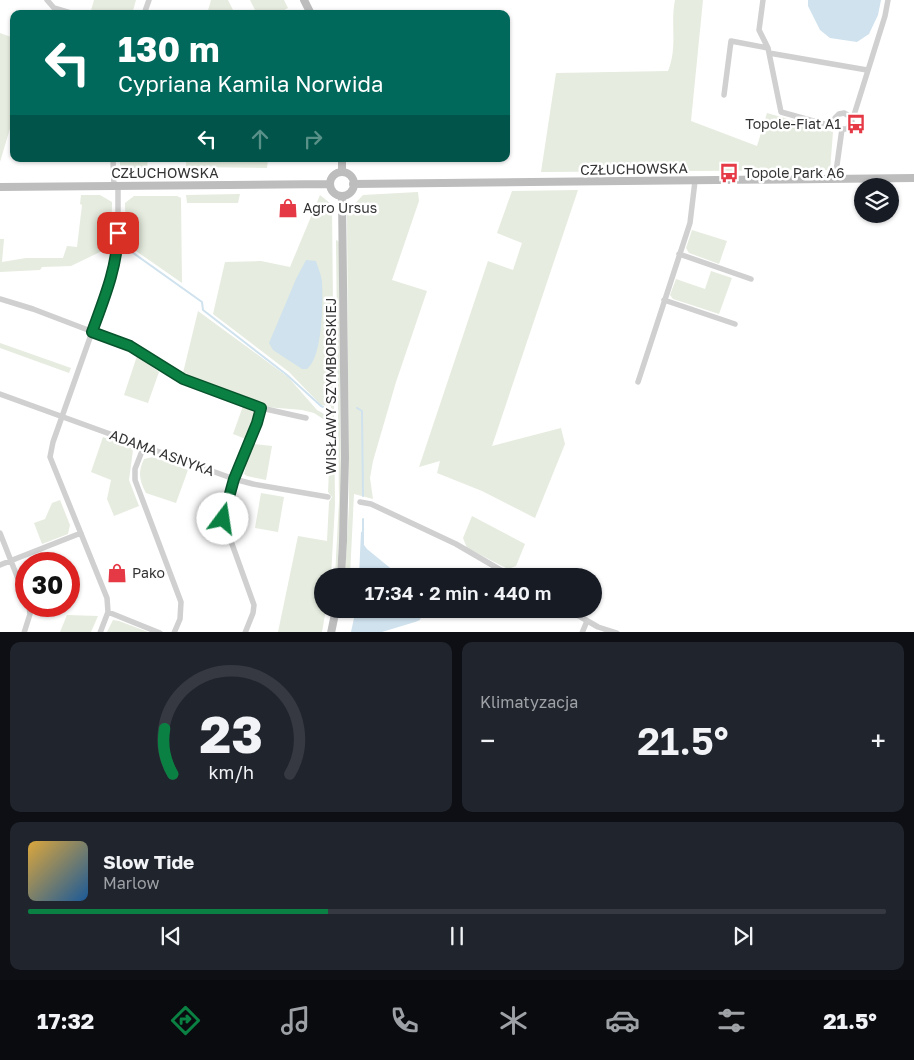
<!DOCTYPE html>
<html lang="pl">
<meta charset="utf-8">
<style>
body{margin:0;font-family:"Golos Text",sans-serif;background:#20242c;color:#f1f3f6;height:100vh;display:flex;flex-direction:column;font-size:19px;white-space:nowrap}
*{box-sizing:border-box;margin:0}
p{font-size:16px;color:#9ea1a6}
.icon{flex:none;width:28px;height:28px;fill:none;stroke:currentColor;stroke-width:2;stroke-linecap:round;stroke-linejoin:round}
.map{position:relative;height:632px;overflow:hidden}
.side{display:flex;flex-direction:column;gap:10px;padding:10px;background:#0d0f14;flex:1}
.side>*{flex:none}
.top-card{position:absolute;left:10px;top:10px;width:500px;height:152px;border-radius:10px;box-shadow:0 1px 4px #0004;background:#00695c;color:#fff;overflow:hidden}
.tools{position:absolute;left:854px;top:178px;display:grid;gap:10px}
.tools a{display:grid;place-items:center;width:45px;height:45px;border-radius:50%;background:#171b24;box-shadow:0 1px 4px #0004;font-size:25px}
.speed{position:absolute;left:15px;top:552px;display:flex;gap:10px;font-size:25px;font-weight:700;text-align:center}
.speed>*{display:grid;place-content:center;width:65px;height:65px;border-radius:50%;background:#171b24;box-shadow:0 1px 4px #0004;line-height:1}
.speed .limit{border:8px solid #d22;background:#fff;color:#111}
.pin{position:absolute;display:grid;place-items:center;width:42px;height:42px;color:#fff;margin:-21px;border-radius:10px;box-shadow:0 2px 8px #0006}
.me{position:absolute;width:55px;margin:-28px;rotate:14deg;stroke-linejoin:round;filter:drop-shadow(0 0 4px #0008)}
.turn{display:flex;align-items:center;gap:18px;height:105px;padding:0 25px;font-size:22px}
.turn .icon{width:65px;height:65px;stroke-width:2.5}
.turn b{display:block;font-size:35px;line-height:42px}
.lanes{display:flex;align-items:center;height:48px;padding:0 25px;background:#0003;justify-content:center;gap:25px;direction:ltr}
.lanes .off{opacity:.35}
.big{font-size:38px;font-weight:600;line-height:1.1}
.side .tile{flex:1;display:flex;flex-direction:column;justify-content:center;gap:8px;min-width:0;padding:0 18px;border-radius:10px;background:#20242c}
.side .dial{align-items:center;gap:0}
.dial svg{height:130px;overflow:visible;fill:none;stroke:#363941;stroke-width:7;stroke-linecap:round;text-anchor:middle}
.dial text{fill:#f1f3f6;stroke:none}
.song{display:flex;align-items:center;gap:15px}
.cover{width:60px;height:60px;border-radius:8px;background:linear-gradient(135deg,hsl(40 70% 55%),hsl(210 70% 35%))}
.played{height:5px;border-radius:2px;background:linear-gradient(90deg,#0b8043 35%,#363941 35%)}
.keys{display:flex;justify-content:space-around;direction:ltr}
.heat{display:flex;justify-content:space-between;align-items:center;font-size:28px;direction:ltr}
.side .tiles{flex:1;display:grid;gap:10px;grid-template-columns:1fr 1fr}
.tile:last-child{grid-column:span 2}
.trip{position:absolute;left:314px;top:568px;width:288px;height:50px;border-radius:25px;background:#171b24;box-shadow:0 1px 4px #0004;font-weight:600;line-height:50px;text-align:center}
.tabs{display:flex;height:80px;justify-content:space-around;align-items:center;background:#090b0e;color:#9ea1a6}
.tabs .icon{width:35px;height:35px}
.tabs .current{color:#0b8043}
.tabs b{font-size:22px;color:#f1f3f6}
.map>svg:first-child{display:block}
.green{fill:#e6ecdf}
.water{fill:#cfe2ee}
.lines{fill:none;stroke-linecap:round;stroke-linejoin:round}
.stream{stroke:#cfe2ee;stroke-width:2}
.street{stroke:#d0d0d0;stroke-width:5.5}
.secondary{stroke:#bdbdbd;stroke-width:8}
.route-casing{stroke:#07532c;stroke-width:12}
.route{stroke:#0b8043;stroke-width:9}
.labels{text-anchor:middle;stroke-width:5;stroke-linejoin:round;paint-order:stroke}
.poi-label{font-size:14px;fill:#333;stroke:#fff;text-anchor:start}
.street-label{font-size:14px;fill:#333;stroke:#fff}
</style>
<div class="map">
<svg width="914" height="633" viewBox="0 0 914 633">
<rect width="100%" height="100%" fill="#fff"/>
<!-- green -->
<path class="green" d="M94,0h42l-4,14h-42z
M211,0h17l7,14h-28z
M250,0h34l4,8 -11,6h-20z
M675,0h28l-12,121 66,25 10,-33 66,19 -3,38 -289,2 15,-99 112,-2c10,-24 2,-47 7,-71z
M0,33l14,5v77l-14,47z
M120,159h28l-2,17h-18l-8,-9z
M186,159h82l-1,9 -81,-1z
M578,190l-86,256 69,-18 4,16 -30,74 -53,-27 -45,-18 3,-12 -21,6 69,-206 25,9 9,-27 -25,-10 15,-42z
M418,192l1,9 -27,79 35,11 -31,91 -23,79 -3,17 3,21 -19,-5 -4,82h-5l4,-71 -2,-293 16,-17z
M240,194l-2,9h-51l-1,-8z
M81,195h19l12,7 -1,50h-11l-29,14 -29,1 -2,3 -40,2v-33h4l-2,23 24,-4h37l4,-12 10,1 5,-42 -2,-1z
M320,195l11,9 1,4 3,297 -4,71h-9v33h4l-4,23h-44l20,-96 29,5 2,-39 3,-5 -4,-5 3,-68 -17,-11 -12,-3 -36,-3 -83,-34 15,-62 90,66 29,33 14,8v-12l-10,-1 -32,-33 -76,-58 12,-52 36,-1 29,6z
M134,196h43l4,2 1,85 -56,-39 -1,-41z
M692,230l35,11 -8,23 -30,-11 -3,-5z
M336,240l2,1 1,2 2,258 -4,75h-2l4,-75z
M711,271l21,7 -13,36 -46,-15 -3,-4 6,-16 29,10z
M0,343l71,25 -2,5 -69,-25z
M137,356l22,16 -11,31 -24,-8z
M243,406l11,7v7l-8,19 -13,-5z
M103,437l28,11 2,2 -4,30 10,26 -25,10 -7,-17 4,-19 -20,-8z
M254,444l18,2 -6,34 -19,-4 -3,-2 2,-8 -2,-2z
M153,457l35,13 -12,33 -30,-10c-7,-12 -8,-22 -2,-34z
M261,493l23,4 -6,35 -23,-4z
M60,500l10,25 -2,9 -26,10 -8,-21 11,-4 7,-16z
M472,516l53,28 -9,22 -8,3 -41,-21 -4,-10z
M67,615l31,1 -7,16h-31z
M113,620l6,1 29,11h-41z"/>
<!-- water -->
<path class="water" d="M808,0h73l-3,15 -9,19 -12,8 -27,-4 -10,-8 -12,-24z
M306,260l10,1c2,7 5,13 6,20 1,19 1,76 -15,88h-5l-29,-19 -4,-7 27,-64z
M363,531l1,1v13l3,4 33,27h-41l2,-44z
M356,609h68l-4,11 -5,2 -33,10h-31z"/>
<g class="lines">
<!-- stream -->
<path class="stream" d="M129,250l73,52 1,8 84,65 34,31 7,3
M357,408l5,3 1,85
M363,531v-12"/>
<!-- street -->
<path class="street" d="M47,0l7,8 20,6
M763,0l-4,30 9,18
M144,14l5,-14
M769,53l98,17
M724,95l7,-54 37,7 13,64 61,17h5l5,-7 -1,-5 3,-2 31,-99 3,-16
M837,127l-2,-9 4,-4 5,-1 7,4
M113,159l1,27
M835,179l7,-50
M679,254l72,25
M0,299l33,10 97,37 53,33 38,15 40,14 45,10
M664,300l71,24
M638,382l52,-159 5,-42
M0,394l234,85 19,5 75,13
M144,446l-9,23v11l46,122 -1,17 -6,14
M360,502l11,2 85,40 55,32
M0,533l26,66
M0,565l81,-32
M567,609l31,18 19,6
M108,612l52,21
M24,633l6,-19 -1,-8
M100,633l8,-21 -1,-14 -57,-141 3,-15 62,-175 3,-17v-64
M245,633l8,-20 1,-8 -31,-86 11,-40 23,-56 4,-15
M582,633l5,-12"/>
<!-- secondary -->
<path class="secondary" d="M304,0l7,14
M342,172v-13
M330 184a12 12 0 1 1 24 0a12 12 0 1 1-24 0Z
M353,184l561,-6
M0,187l330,-3
M341,576l2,-35 2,-83 -3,-262
M331,633l5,-24"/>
</g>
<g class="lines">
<defs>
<path id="route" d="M118,233c-1,35 -14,66 -26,99l38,14 53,33 78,29 -4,15 -23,56 -11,40"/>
</defs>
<!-- route casing -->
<use href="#route" class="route-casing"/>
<!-- route -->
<use href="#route" class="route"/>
</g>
<!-- icons -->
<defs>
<symbol id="bus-bare" viewBox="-9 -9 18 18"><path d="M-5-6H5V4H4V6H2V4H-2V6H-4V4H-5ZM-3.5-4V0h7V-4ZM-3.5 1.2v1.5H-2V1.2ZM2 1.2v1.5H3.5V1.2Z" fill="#e63946" stroke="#fff" stroke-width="2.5" paint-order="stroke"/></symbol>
<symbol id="shop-bare" viewBox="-9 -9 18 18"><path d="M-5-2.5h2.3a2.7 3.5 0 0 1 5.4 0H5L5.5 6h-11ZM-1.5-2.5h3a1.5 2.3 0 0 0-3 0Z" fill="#e63946" stroke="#fff" stroke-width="2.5" paint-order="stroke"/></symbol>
</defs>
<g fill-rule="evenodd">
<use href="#bus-bare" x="842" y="110" width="28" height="28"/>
<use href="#bus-bare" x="715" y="159" width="28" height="28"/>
<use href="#shop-bare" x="274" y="194" width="28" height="28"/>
<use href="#shop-bare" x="103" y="559" width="28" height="28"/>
</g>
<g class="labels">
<!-- poi labels -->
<g class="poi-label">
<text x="841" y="129" text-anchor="end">Topole-Fiat A1</text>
<text x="744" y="178">Topole Park A6</text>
<text x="303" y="213">Agro Ursus</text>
<text x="132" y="578">Pako</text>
</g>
<!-- street labels -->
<g class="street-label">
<text transform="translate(634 169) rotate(-1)" y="5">CZŁUCHOWSKA</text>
<text x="165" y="178">CZŁUCHOWSKA</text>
<text transform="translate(331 386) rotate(-90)" y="5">WISŁAWY SZYMBORSKIEJ</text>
<text transform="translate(162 453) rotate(20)" y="5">ADAMA ASNYKA</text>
</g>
</g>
</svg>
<div class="tools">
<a><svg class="icon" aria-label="layers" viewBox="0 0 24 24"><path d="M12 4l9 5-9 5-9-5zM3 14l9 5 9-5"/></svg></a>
</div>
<div class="speed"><div class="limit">30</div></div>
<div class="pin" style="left:118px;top:233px;background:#d93025"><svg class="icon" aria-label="arrive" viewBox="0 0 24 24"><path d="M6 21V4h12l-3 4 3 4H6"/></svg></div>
<svg class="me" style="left:223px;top:519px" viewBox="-20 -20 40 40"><circle r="19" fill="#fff"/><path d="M0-13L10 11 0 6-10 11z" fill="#0b8043"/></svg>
<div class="trip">17:34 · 2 min · 440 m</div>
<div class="top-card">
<div class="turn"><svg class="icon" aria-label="left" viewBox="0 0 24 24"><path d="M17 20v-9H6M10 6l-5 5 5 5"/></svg><div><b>130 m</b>Cypriana Kamila Norwida</div></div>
<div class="lanes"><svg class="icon" aria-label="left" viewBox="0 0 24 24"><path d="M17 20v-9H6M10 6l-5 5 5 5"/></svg><svg class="icon off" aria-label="ahead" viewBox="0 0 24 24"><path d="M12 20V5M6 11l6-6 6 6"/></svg><svg class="icon off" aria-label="right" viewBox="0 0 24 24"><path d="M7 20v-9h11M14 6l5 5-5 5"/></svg></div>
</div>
</div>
<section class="side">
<div class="tiles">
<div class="tile dial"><svg viewBox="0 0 100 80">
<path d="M14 69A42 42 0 1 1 86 69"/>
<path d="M14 69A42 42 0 0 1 9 41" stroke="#0b8043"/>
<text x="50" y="56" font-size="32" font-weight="700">23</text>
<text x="50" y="72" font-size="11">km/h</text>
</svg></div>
<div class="tile"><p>Klimatyzacja</p>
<div class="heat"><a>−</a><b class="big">21.5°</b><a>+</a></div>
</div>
<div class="tile">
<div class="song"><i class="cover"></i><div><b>Slow Tide</b><p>Marlow</p></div></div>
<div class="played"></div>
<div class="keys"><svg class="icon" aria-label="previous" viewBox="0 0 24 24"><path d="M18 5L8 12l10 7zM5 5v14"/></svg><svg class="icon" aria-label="pause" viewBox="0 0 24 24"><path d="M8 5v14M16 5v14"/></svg><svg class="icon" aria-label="next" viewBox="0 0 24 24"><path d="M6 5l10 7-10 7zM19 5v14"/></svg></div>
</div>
</div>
</section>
<nav class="tabs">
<b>17:32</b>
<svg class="icon current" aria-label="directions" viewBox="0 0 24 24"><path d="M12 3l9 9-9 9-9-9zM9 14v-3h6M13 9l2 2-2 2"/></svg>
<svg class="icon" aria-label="music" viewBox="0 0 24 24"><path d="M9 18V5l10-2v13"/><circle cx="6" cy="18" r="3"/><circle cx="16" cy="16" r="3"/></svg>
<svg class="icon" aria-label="phone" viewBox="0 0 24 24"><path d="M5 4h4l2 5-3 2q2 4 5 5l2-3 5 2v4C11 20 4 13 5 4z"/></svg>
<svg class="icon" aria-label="climate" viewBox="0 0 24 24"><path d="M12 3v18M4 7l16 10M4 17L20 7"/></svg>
<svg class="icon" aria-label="car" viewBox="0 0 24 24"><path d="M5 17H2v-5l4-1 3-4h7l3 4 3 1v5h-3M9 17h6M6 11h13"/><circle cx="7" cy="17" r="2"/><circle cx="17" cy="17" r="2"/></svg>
<svg class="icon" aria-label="filters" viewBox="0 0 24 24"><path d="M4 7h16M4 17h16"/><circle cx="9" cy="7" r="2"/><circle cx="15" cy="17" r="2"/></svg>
<b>21.5°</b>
</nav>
